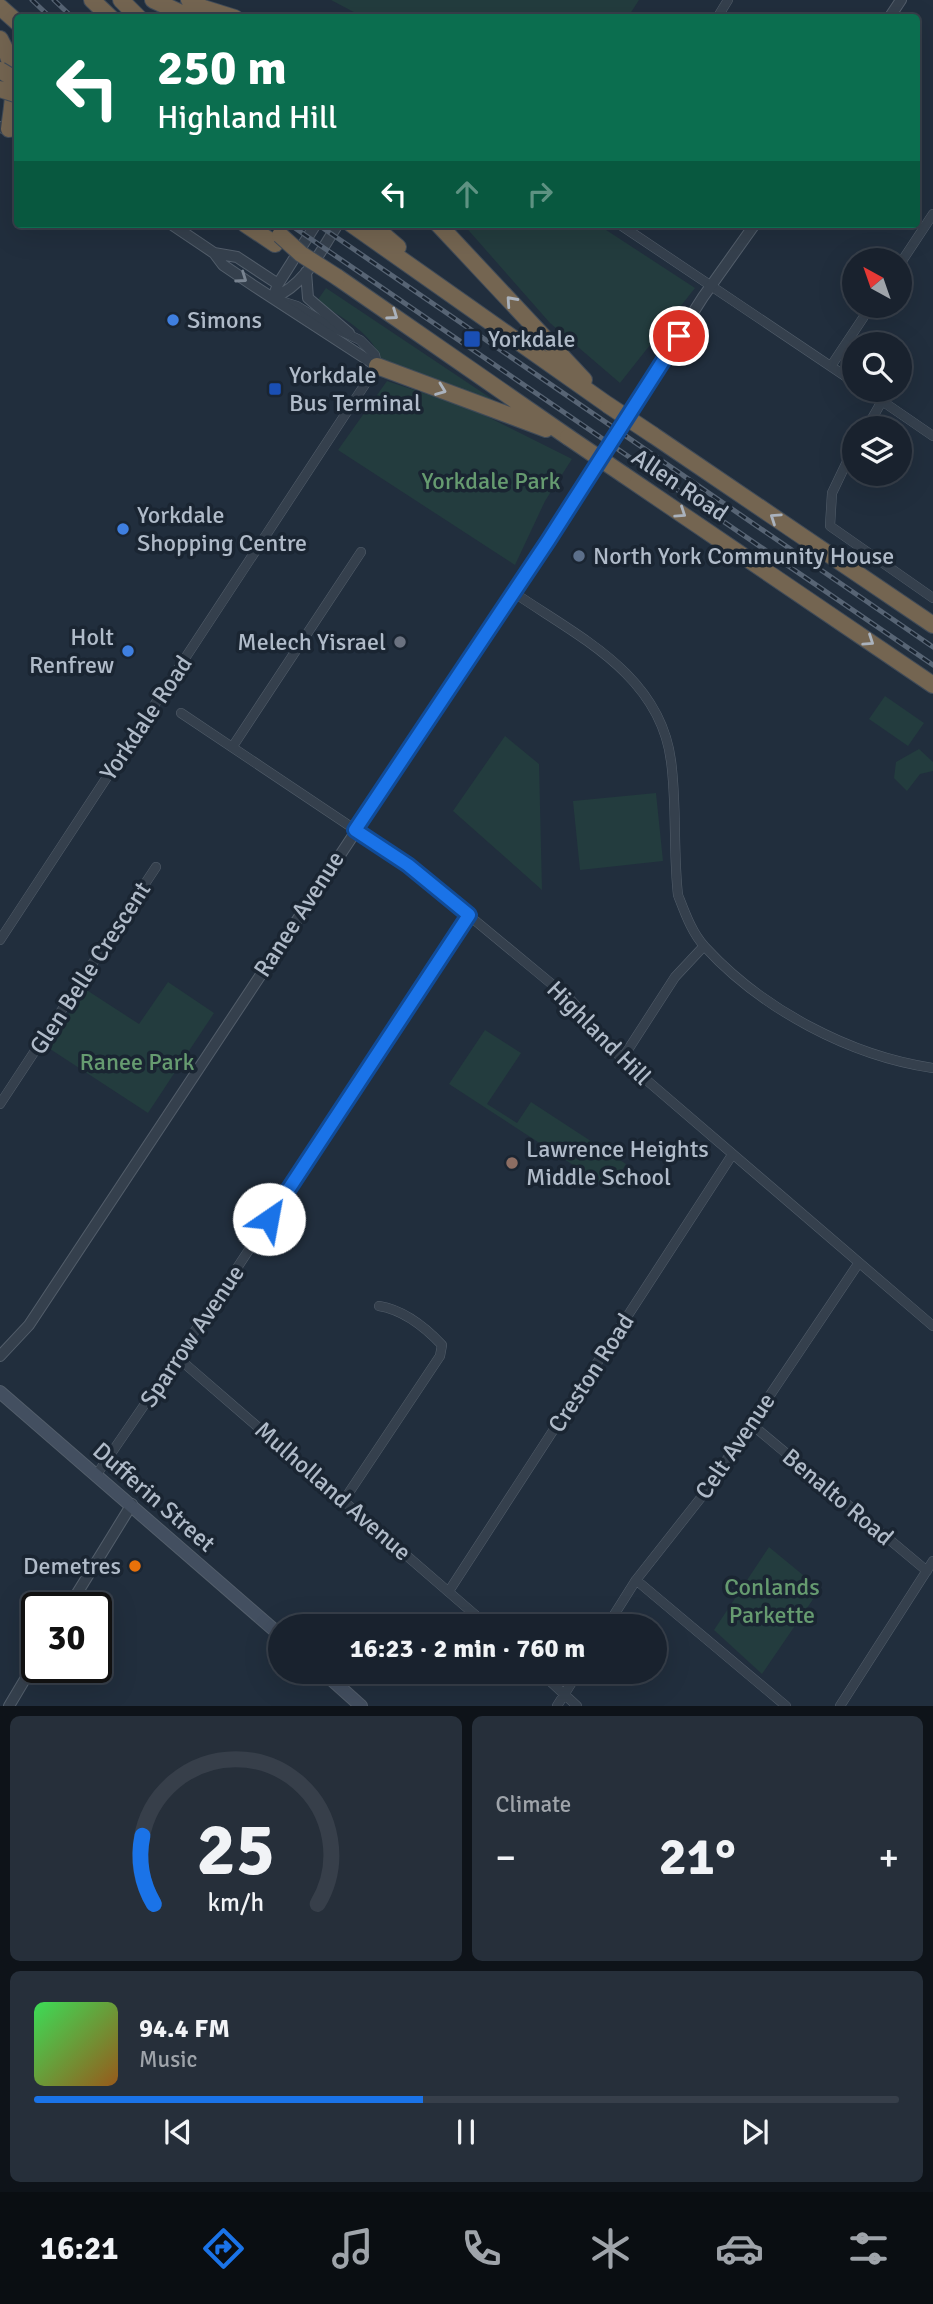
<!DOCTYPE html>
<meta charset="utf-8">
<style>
body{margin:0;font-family:Signika,sans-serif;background:#262f3a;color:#f1f3f6;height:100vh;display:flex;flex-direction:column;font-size:26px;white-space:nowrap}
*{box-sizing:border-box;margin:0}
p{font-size:23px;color:#9fa4aa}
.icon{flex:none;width:38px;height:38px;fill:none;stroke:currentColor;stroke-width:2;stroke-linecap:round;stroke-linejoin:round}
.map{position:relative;height:1706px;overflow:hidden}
.sheet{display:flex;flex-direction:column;gap:10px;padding:10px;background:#0e1319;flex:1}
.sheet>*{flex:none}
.top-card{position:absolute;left:14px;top:14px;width:906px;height:214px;border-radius:7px;box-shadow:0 7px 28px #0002,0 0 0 2px #373f4a;background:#0b6e4f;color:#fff;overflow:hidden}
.needle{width:46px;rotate:320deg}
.tools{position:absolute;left:842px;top:248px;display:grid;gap:14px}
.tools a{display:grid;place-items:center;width:70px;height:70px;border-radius:50%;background:#19222e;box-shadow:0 7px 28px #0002,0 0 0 2px #373f4a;font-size:35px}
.speed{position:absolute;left:21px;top:1592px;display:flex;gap:14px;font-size:35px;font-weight:700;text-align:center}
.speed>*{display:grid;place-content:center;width:91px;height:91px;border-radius:50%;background:#19222e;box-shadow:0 7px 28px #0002,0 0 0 2px #373f4a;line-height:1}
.speed .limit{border:4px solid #111;border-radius:10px;background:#fff;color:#111}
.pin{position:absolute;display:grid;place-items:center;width:60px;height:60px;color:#fff;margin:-30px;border:4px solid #fff;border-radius:50%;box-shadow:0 2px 7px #0007}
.me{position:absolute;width:77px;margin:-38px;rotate:33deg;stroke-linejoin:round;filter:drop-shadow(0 0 5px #0008)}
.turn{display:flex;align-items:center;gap:24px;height:147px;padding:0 28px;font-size:32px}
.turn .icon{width:91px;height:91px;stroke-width:2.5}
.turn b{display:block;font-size:49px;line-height:60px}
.lanes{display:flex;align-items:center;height:66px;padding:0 28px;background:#0003;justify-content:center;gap:35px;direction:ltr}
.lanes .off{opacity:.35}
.big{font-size:52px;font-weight:700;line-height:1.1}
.sheet .tile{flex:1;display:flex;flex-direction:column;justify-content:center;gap:10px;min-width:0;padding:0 24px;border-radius:10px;background:#262f3a}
.sheet .dial{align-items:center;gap:0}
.dial svg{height:182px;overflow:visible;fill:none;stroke:#373f4a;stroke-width:7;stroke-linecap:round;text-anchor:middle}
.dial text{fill:#f1f3f6;stroke:none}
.song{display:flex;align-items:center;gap:21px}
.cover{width:84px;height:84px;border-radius:10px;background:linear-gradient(135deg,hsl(130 70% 55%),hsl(30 70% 35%))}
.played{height:7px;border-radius:4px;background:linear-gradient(90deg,#1a73e8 45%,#373f4a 45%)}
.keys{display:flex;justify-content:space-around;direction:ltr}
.heat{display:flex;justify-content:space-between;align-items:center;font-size:38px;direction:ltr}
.sheet .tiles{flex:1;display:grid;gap:10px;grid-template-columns:1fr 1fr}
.tile:last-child{grid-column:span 2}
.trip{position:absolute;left:268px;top:1614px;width:399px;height:70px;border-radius:35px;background:#19222e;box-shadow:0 7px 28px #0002,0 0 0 2px #373f4a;font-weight:700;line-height:70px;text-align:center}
.dock{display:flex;height:112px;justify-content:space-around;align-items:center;background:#0a0e12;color:#9fa4aa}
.dock .icon{width:49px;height:49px}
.dock .current{color:#1a73e8}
.dock b{font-size:32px;color:#f1f3f6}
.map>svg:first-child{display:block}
.green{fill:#233c3e}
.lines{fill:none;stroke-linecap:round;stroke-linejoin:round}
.minor-casing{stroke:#535e6b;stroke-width:10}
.tertiary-casing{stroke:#535e6b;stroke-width:12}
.secondary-casing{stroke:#535e6b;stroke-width:14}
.motorway-casing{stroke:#404b58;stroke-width:18}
.minor{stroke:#35404d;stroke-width:9}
.tertiary{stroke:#35404d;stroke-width:10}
.secondary{stroke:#434f60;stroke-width:12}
.motorway{stroke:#746551;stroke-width:16}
.rail-casing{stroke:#576474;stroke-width:5}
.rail{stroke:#1a2532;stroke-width:2.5;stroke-dasharray:8;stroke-linecap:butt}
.motorway-bridge-casing{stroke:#404b58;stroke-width:18;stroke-linecap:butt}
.motorway-bridge{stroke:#746551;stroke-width:16}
.oneway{stroke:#798491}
.oneway2{stroke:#aab2bd}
.route-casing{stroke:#114b97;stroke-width:18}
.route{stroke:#1a73e8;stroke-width:12}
.shop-dot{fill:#3f7fe0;stroke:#1a2532;stroke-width:2.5}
.transit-dot{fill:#1a4fb4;stroke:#1a2532;stroke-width:2.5}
.service-dot{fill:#5c6f8a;stroke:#1a2532;stroke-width:2.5}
.worship-dot{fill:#6b7280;stroke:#1a2532;stroke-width:2.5}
.education-dot{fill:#8d6e63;stroke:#1a2532;stroke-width:2.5}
.food-dot{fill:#e8710a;stroke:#1a2532;stroke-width:2.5}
.labels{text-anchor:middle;stroke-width:7;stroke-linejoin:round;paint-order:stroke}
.poi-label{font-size:24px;fill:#b0bbc9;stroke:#1a2532;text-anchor:start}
.park-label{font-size:24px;fill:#669b70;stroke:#1a2532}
.street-label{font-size:24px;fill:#b0bbc9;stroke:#1a2532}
</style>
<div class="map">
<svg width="933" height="1706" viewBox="0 0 933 1706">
<rect width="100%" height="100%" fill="#212e3d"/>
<!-- green -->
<path class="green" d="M331,0h308l-11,17 -263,1z
M463,224h134l98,64 -75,95 -70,-60z
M326,288l169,113 -1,3 -113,-43c-8,-29 -40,-43 -64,-60z
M387,381l87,29 98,49 -27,42 -30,64 -177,-115z
M885,696l39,27 -16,23 -39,-27z
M505,736l34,28 3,126 -89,-79z
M919,749l14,13v9l-13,3 -13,17 -13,-13 2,-16z
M656,793l7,68 -83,9 -7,-69z
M168,982l46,31 -66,100 -101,-66 38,-58 54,35z
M485,1030l36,23 -34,51 30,19 14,-21 95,62 -16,25 -161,-105z
M769,1547l51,42 -58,85 -48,-44z"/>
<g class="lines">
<defs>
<path id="minor" d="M717,18l11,-18
M619,224l235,158
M900,264l33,-50
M831,366l40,-60
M866,390l67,46
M866,429l16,-28
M854,447l-22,46 -2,33 103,72
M513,592c64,44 147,82 158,169 6,44 2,90 7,134 7,18 14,38 27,52 57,62 145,109 228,121
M181,713l227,152 163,135 51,59 311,267
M233,746l128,-194
M0,940l377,-574 -2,-11 -15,-15 -30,-14 -33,-20 -16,-5
M622,1059l53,-82 29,-31
M0,1104l156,-237
M177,1357l311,269
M750,1423l177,148
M97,1474l115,-168 257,-391
M344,1500l96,-144 2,-11c-17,-18 -38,-35 -63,-39
M636,1580l150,126
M449,1591l283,-436
M607,1626l29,-46 67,-85 155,-231
M539,1671l38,35
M557,1706l22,-35
M840,1706l93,-145"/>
<path id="tertiary" d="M889,18l12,-18
M0,127l18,5
M171,224l43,29 9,12 31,21 123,80
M214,253l23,4 41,27
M306,272l2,26 41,35
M273,298c32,-13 47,-46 65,-74
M273,298l5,-14 38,-60
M0,1356l29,-31 519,-784 155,-244 52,-73
M68,1608l64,-104
M9,1706l28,-47"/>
<path id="secondary" d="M0,1392l280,243
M322,1671l39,35"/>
<path id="motorway" d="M92,0l19,18
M121,0l18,18
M153,0l39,18
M189,0l14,8 32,10
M0,7l18,16
M0,39c19,34 14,54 9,90
M245,224l30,20
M351,224l257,181
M371,224l27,23
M438,224l146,156
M337,277l231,160
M377,366l169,63
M653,435l280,190
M624,475l309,210"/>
</defs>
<!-- minor casing -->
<use href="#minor" class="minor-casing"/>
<!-- tertiary casing -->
<use href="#tertiary" class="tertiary-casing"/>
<!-- secondary casing -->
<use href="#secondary" class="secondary-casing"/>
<!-- motorway casing -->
<use href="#motorway" class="motorway-casing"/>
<!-- minor -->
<use href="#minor" class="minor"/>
<!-- tertiary -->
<use href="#tertiary" class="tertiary"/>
<!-- secondary -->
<use href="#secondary" class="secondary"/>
<!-- motorway -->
<use href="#motorway" class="motorway"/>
<defs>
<path id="rail" d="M32,0l19,18
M54,0l19,18
M289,224l644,441
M317,224l616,423"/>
</defs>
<!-- rail casing -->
<use href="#rail" class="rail-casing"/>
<!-- rail -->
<use href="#rail" class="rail"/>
<defs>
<path id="motorway-bridge" d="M0,70l18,11
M0,89l18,6
M280,235l21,19 36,23
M608,405l45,30
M568,437l56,38"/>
</defs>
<!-- motorway-bridge casing -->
<use href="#motorway-bridge" class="motorway-bridge-casing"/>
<!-- motorway-bridge -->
<use href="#motorway-bridge" class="motorway-bridge"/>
</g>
<!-- one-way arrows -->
<defs><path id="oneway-chevron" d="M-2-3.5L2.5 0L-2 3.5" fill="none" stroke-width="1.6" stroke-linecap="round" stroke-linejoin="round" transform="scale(1.75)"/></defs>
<use class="oneway" href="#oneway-chevron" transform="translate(242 278) rotate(35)"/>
<g class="oneway2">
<use href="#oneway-chevron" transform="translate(511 301) rotate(-132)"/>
<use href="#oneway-chevron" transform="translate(393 315) rotate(35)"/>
<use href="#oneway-chevron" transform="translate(441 390) rotate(21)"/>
<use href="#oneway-chevron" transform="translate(681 513) rotate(34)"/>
<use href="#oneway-chevron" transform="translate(775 518) rotate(-146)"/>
<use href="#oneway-chevron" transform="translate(869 641) rotate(34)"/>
</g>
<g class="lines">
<defs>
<path id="route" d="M269,1219l200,-304 -61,-50 -53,-35 193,-289 131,-205"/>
</defs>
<!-- route casing -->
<use href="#route" class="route-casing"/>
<!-- route -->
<use href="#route" class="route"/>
</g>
<!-- markers -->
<g class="shop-dot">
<circle cx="173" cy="320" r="7"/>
<circle cx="123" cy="529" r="7"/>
<circle cx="128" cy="651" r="7"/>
</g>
<g class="transit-dot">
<rect x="463" y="330" width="18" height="18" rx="3.5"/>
<rect x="268" y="382" width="14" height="14" rx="3.5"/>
</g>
<circle class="service-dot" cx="579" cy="556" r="7"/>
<circle class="worship-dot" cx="400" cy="642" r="7"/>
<circle class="education-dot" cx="512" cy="1163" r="7"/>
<circle class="food-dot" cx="135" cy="1566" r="7"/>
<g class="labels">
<!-- poi labels -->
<g class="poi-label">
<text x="187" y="328">Simons</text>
<text x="488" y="347">Yorkdale</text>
<text x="289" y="383">Yorkdale<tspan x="289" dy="28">Bus Terminal</tspan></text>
<text x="137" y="523">Yorkdale<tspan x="137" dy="28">Shopping Centre</tspan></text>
<text x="593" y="564">North York Community House</text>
<text x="114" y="645" text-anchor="end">Holt<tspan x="114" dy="28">Renfrew</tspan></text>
<text x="386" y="650" text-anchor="end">Melech Yisrael</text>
<text x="526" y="1157">Lawrence Heights<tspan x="526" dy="28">Middle School</tspan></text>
<text x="121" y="1574" text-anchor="end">Demetres</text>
</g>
<!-- park labels -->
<g class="park-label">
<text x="491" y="489">Yorkdale Park</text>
<text x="137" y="1070">Ranee Park</text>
<text x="772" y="1595">Conlands<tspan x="772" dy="28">Parkette</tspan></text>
</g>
<!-- street labels -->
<g class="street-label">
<text transform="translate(680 485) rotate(34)" y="8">Allen Road</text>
<text transform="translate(146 718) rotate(-56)" y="8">Yorkdale Road</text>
<text transform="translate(299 914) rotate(-57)" y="8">Ranee Avenue</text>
<text transform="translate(90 968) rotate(-57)" y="8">Glen Belle Crescent</text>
<text transform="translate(599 1033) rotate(45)" y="8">Highland Hill</text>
<text transform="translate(192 1336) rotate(-56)" y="8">Sparrow Avenue</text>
<text transform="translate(591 1373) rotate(-57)" y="8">Creston Road</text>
<text transform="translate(735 1446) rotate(-56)" y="8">Celt Avenue</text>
<text transform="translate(333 1491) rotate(41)" y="8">Mulholland Avenue</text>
<text transform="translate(154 1497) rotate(41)" y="8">Dufferin Street</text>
<text transform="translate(838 1497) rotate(40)" y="8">Benalto Road</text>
</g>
</g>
</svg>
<div class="tools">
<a><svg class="needle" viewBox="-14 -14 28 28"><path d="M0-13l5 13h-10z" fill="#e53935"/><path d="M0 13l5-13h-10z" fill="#9fa4aa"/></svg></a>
<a><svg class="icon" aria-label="search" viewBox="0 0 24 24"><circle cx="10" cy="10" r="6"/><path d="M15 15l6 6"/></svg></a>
<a><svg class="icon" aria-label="layers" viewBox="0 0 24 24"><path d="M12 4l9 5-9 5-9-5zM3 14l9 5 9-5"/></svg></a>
</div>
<div class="speed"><div class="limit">30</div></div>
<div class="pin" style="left:679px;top:336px;background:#d93025"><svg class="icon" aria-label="arrive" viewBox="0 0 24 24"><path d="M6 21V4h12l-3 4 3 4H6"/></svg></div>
<svg class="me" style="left:269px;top:1219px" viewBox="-20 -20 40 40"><circle r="19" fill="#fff"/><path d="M0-13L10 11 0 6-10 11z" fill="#1a73e8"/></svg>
<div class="trip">16:23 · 2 min · 760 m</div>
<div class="top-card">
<div class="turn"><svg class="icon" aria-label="left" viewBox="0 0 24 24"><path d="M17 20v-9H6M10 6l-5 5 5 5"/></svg><div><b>250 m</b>Highland Hill</div></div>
<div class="lanes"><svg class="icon" aria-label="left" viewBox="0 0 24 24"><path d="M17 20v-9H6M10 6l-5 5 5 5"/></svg><svg class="icon off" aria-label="ahead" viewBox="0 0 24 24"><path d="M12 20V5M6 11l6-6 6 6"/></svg><svg class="icon off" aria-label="right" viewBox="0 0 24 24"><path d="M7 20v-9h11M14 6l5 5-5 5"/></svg></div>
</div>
</div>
<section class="sheet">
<div class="tiles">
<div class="tile dial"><svg viewBox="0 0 100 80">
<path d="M14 69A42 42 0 1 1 86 69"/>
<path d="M14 69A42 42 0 0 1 9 39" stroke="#1a73e8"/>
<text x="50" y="56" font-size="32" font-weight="700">25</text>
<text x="50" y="72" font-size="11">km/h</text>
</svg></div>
<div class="tile"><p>Climate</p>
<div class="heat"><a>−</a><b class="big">21°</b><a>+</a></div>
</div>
<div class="tile">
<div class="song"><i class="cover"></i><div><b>94.4 FM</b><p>Music</p></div></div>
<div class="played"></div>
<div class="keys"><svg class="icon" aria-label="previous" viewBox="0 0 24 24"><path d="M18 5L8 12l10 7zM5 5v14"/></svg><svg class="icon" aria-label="pause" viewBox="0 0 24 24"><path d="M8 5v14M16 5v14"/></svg><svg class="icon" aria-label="next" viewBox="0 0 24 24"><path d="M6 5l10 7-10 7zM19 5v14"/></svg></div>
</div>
</div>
</section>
<nav class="dock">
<b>16:21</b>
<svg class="icon current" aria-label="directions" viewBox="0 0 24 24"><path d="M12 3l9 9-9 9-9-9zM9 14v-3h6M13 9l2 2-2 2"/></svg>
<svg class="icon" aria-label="music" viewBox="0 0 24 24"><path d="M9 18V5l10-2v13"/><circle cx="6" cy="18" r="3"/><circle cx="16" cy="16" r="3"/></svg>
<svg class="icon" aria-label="phone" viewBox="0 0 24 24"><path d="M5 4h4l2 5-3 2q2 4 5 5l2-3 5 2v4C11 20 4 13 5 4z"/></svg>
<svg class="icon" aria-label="climate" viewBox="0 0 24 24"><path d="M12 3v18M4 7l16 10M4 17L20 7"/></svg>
<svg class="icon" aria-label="car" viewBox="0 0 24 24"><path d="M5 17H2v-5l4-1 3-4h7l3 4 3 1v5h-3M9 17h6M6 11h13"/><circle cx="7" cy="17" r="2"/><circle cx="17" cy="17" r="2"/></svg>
<svg class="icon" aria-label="filters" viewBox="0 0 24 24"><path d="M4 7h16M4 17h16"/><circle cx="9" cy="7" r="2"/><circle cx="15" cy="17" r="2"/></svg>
</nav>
